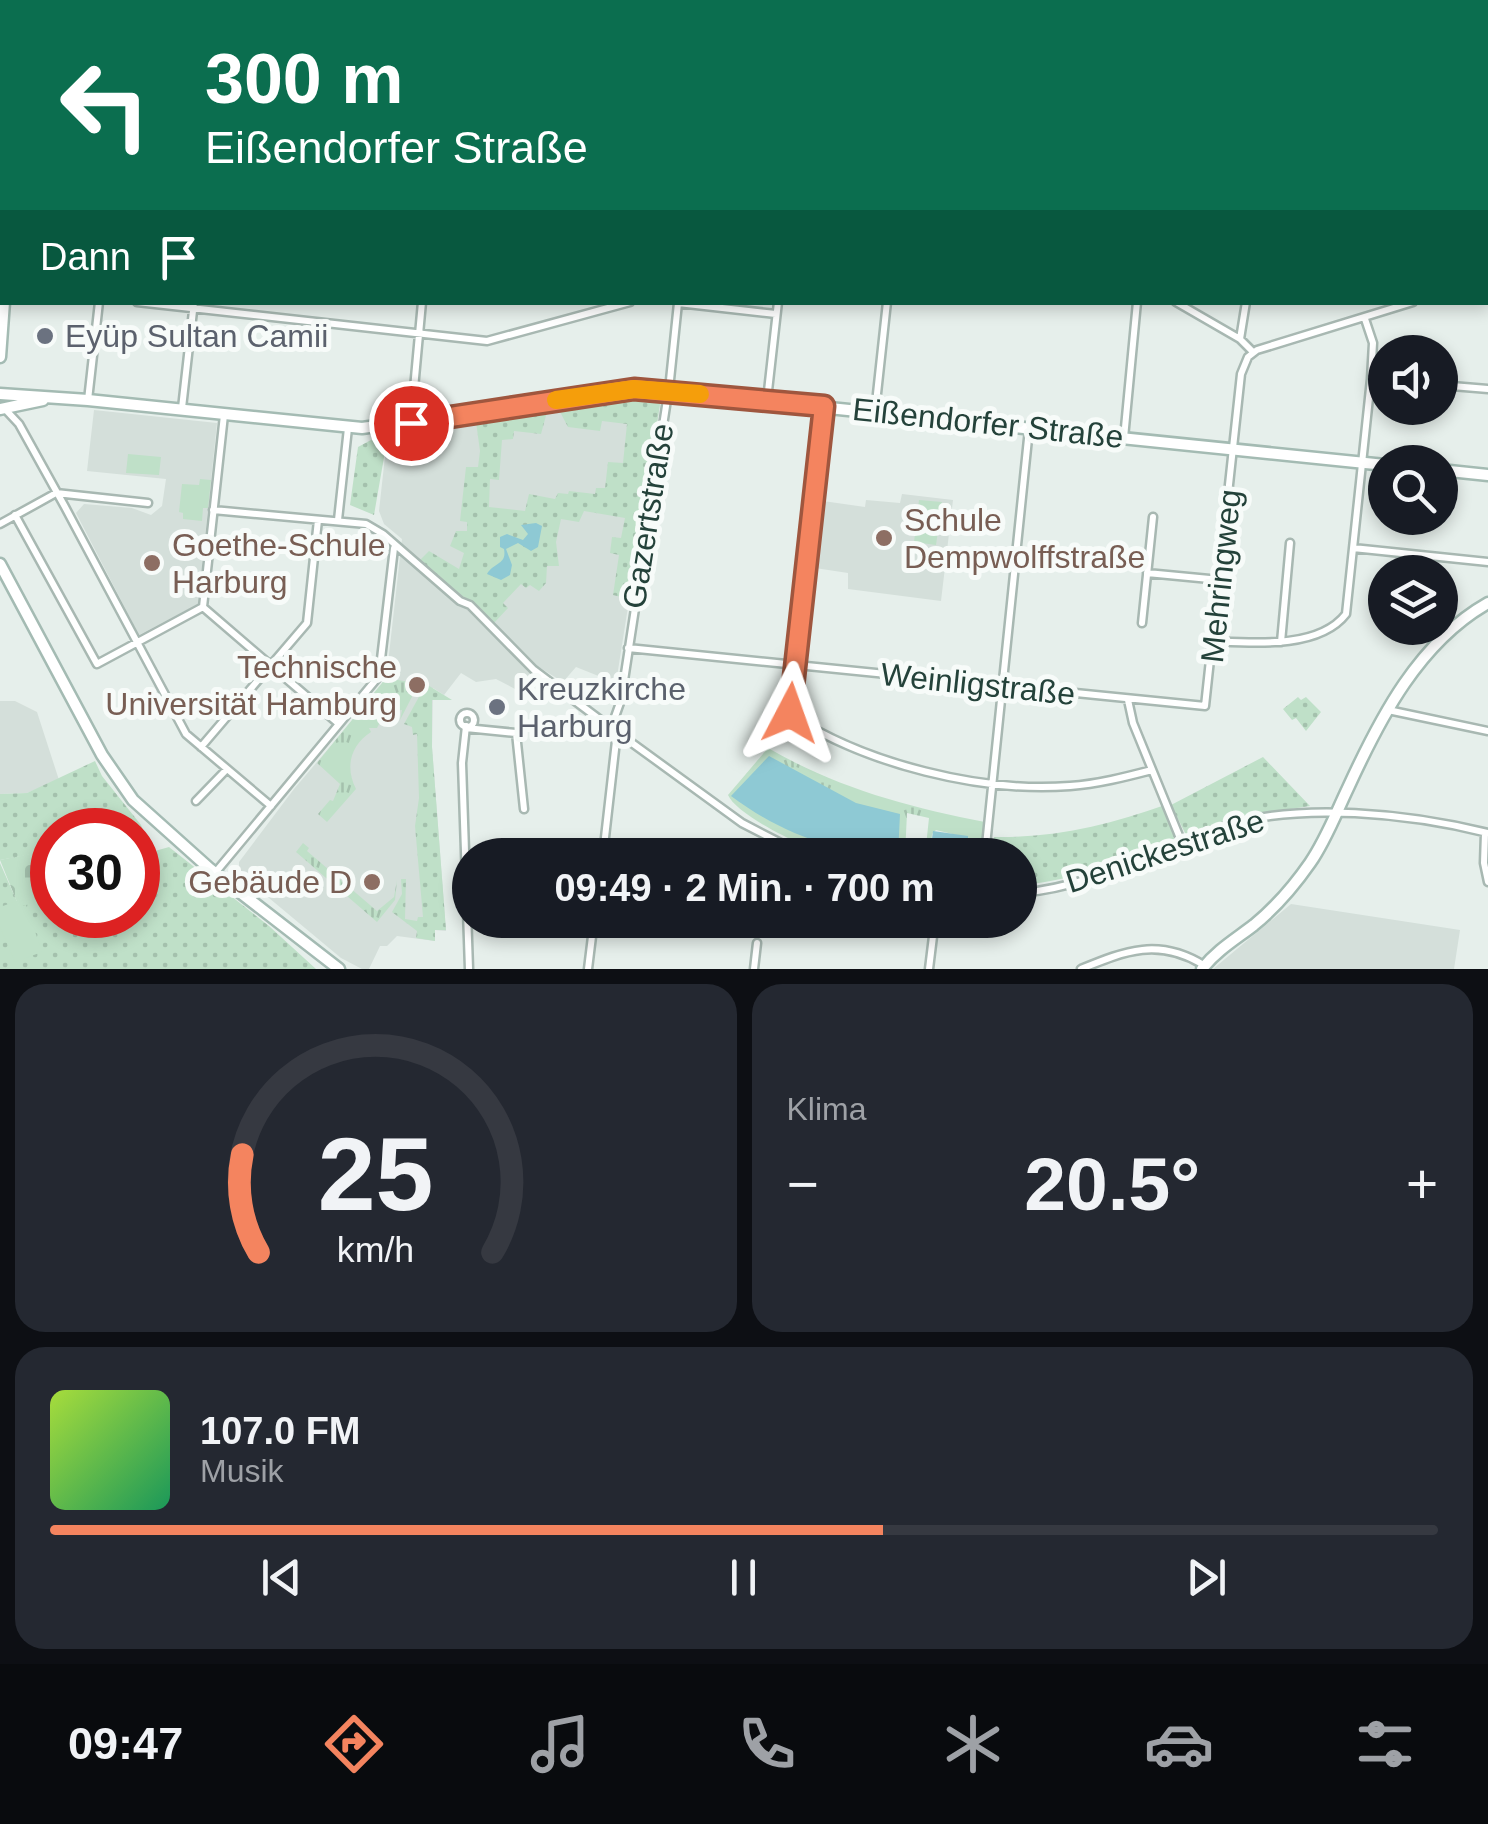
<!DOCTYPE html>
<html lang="de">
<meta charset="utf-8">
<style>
body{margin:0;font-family:Arial,sans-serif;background:#242831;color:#f1f3f6;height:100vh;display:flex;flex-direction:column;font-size:38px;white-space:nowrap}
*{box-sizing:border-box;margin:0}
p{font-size:32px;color:#9ea1a6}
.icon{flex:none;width:55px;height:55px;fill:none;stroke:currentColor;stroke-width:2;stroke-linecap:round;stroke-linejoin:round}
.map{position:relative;height:969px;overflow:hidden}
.side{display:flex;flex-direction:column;gap:15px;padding:15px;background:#0d0f14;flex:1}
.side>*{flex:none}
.banner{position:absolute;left:0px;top:0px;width:1490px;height:305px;box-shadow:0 5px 15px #0003;background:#0b6e4f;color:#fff;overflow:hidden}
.tools{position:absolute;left:1368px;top:335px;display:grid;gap:20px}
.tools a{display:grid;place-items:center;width:90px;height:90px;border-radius:50%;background:#171b24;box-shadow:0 5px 15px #0003;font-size:50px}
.speed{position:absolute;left:30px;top:808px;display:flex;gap:20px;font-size:50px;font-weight:700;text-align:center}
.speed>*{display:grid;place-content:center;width:130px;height:130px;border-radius:50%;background:#171b24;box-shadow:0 5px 15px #0003;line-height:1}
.speed .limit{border:15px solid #d22;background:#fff;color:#111}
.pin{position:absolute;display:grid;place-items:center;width:85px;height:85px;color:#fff;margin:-42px;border:5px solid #fff;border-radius:50%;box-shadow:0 2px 10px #0007}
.me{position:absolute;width:110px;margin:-55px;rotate:4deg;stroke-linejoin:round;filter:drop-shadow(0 0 8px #0008)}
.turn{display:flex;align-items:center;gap:35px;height:210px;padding:0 40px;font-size:45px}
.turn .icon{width:130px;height:130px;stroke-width:2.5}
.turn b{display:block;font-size:70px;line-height:85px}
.then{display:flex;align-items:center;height:95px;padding:0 40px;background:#0003;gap:20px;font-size:38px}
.big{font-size:75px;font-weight:700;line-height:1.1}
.side .widget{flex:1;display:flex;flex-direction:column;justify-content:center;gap:15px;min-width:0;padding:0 35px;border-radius:30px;background:#242831}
.side .dial{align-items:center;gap:0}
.dial svg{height:260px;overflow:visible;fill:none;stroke:#363941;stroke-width:7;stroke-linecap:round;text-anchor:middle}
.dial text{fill:#f1f3f6;stroke:none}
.song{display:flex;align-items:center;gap:30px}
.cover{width:120px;height:120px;border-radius:15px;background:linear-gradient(135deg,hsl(80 70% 55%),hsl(150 70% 35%))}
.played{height:10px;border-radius:5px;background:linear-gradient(90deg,#f4845f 60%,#363941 60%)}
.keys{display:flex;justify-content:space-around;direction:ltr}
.heat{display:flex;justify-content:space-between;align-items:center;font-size:55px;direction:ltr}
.side .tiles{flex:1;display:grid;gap:15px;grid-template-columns:1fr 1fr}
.widget:last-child{grid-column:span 2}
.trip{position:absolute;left:452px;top:838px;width:585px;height:100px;border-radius:50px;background:#171b24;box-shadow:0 5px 15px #0003;font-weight:700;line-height:100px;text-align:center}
.dock{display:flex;height:160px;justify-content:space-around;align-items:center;background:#090b0e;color:#9ea1a6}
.dock .icon{width:70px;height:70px}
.dock .current{color:#f4845f}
.dock b{font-size:45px;color:#f1f3f6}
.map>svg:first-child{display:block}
.built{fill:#d4dfda}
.grass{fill:url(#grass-tufts)}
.cemetery{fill:url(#cemetery-stones)}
.park{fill:url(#park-dots)}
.pitch{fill:#bfe0c8}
.water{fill:#8ec9d4}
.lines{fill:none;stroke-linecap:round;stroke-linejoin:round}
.street-casing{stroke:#a8b8b2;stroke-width:11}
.secondary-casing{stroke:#a4bbb3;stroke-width:15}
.street{stroke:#fff;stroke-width:6}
.secondary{stroke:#fff;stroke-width:10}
.route-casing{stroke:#9f563e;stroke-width:25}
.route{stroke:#f4845f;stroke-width:18}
.slow{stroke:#f59e0b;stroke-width:18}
.worship-dot{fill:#6b7280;stroke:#f7fbf9;stroke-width:4}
.education-dot{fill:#8d6e63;stroke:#f7fbf9;stroke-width:4}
.labels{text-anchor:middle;stroke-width:10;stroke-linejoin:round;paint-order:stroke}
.worship-label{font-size:32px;fill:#5b616d;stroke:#f7fbf9;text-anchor:start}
.street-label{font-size:32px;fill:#24423a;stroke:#f7fbf9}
.education-label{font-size:32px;fill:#785e54;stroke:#f7fbf9;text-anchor:start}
</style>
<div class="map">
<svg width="1488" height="969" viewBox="0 0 1488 969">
<defs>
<pattern id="grass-tufts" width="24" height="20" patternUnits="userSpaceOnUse" patternTransform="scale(2.5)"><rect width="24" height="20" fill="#bfe0c8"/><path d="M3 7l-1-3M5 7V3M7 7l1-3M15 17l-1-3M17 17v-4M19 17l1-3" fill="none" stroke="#a4c1ad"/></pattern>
<pattern id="cemetery-stones" width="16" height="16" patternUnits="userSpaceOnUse" patternTransform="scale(2.5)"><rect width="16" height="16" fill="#bfe0c8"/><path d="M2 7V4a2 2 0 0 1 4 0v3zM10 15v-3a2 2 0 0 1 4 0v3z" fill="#a4c1ad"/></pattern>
<pattern id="park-dots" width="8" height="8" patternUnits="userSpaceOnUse" patternTransform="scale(2.5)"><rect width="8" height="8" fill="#bfe0c8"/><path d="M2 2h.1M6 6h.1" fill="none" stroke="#a4c1ad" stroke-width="1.8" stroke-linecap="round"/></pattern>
</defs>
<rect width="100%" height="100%" fill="#e6efeb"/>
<!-- built -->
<path class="built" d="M632,398h29l-45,285 -40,-16 -13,15 -26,-16 -22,23 -19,-10 -20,3 -15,-9 -17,22 -11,-7 -1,59 14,184 -11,-1v11l-38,-5 -10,10h-7l-11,23h-7l-21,-11 -102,-85v-11l55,-73 92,-108 16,-142 -18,-15 -5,-13 8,-73z
M94,410l123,13 -19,181 -59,31 -63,-122 8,-9 48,4 19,7 11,-9 4,-27 -79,-8z
M902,494l51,6 -12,101 -93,-12v-16l-33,-5 8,-67 42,6 1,-7 34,3z
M0,701h15l22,11 22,68 -32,13 -27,1z
M1291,904l169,26 -6,39h-241z"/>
<!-- grass -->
<path class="grass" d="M386,678l30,5v6l-16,31 2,-10 -17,2 -8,16h-8l2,4c-21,14 -26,35 -15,57l-29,33 -9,-8 12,-14 3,1 7,-17 -23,-21z
M768,748c69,40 140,59 217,74l-3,33h-14l1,-17 -33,-8 -4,4 -2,21h-5l4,-37 -22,-5 -2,42c-23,0 -48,3 -70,0 -24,-3 -98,-39 -107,-60z
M303,843l6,5 -2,3 70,60 17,-14 3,-17 -2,20 -18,22 -81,-70z"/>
<!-- cemetery -->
<path class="cemetery" d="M49,850l3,51 -33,6 -19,-47z"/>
<!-- park -->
<path class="park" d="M850,0h433l-440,2z
M632,398h29l-32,201 -16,-4 6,-40 -9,-2 2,-16 9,1 4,-20 -41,-7 -5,11 -18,-3 -5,23 3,24h-12l-1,17 -7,8 -9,-6 -4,3 -5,-4 -18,19 5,5 -14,15 -74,-63 9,-9 30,18 5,-16 -14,-7 6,-15h11v-9l-7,-1 6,-54h12l2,-16 -4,-29 71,-10 -6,22 -27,-3 -1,8 -11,1 -3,40 -9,-1 -1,28 36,4 4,-17 26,5 3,-6 10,1 1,-3 26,3 1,-6h9l3,-26 15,1 4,-39 -25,-3 -2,10 -32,-4 -9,-17z
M371,440h16l-13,75 -24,-10 8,-58z
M426,684l26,16h-20v47l14,183h-11v11l-19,-3 1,-7 -25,-19 10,-18 -1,-15h5l-1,40 12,2 1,-4h5l-8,-91 4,-28 -2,-64 -4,1 -1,-8 -8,-3z
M1298,697l3,3 5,-3 15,15 -15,19 -10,-13 -4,2 -9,-11z
M1263,757l47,49 -76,12 -47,19 -16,-32z
M95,761l7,15 39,49 2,5 -5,7v-7h-86v48l-3,-27 -49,9v-66l27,-1z
M1165,805l11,33c-50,22 -101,43 -156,47v-30h-28l2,-18c60,1 115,-12 171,-32z
M138,847l10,6 21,-6 100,79 47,43h-316v-106l19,43 33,-5v14h86z"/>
<!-- pitch -->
<path class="pitch" d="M128,454l33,3 -2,18 -33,-2z
M200,479l11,1 -3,28h-5l-1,13 -19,-2v-6l-4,-1 3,-28 17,1z
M919,500l23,2 -6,43 -22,-3z
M17,901l2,5 7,-1 16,47 -27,10 -15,-35v-20z"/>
<!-- water -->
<path class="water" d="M536,523l6,3 -4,21 -7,4 -13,-8 -12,6 6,16 -2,10 -9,5 -14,-6c7,-12 20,-9 17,-25l-4,-2v-10l7,-3 16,6 5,-6 -7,-9z
M769,756l87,47 44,11 -2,41c-60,0 -119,-23 -167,-59z
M933,831l35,5v19h-38z"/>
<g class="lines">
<defs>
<path id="street" d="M136,0l22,2
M1323,0l13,2
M179,2l1,-2
M430,2v-2
M1295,2l12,-2
M1488,57v-1
M0,177l2,1
M0,287h2
M137,302l350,39 143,-39
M1176,302l64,37 13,13
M678,303l98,11
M1240,339l6,-37
M1371,379l14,1
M1440,385l48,4
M88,400l11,-98
M767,400l11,-98
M182,408l12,-106
M824,408l-35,300 2,7c74,49 191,78 279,71 28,-2 55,-9 82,-16
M5,409l14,15 46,83 121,227 85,72
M875,412l12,-110
M411,421l11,-119
M1124,438l13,-136
M213,510l153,14 17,10 77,67 10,4 64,65 77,58 10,-28 49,-320 8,-77
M15,515l82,149 106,-57 21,-192
M338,520l10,-92
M0,524l56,-31 92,10
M1353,548l135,14
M1147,573l73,7
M204,608l135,116
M1142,623l11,-106
M1214,641c39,2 105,8 132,-27l25,-235 2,-36 -8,-24
M1281,642l9,-99
M628,648l577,58 36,-332 7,-17 9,-7 156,-48
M1128,700l5,23 49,120
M1388,710l100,21
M460 720a7 7 0 1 1 14 0a7 7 0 1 1-14 0Z
M466,726l-4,37 7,206
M466,728l50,5 8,76
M201,747l106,-124 11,-103
M196,801l31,-32
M1485,833l-1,30 4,19
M603,855l13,-114 5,-6 121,88 62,32
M985,855l44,-426
M215,873l164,-197 15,-128
M1020,893c73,-6 135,-43 203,-66 75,-26 189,-13 265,6
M588,969l6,-49
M754,969l3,-26
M929,969l6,-49
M1081,969c44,-18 78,-32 124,-3"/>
<path id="secondary" d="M0,92l2,7
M2,271v7
M0,357l4,-55
M0,394l88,6 274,28 282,-39 741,76
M0,409l43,-9
M1440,470l48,5
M0,564l102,191 31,45 77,69 129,100
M1202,969c15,-19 34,-30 52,-44 22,-18 40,-39 56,-62 16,-23 26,-50 38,-75 32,-70 71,-146 140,-185"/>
</defs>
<!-- street casing -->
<use href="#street" class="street-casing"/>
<!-- secondary casing -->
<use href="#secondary" class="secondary-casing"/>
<!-- street -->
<use href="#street" class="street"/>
<!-- secondary -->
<use href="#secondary" class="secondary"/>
</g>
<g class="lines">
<defs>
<path id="route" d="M411,423l223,-34 190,17 -34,307"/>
</defs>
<!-- route casing -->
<use href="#route" class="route-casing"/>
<!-- route -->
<use href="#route" class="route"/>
<!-- slow -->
<path class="slow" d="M556,400l78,-11 66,5"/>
</g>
<!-- markers -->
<g class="worship-dot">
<circle cx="45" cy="336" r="10"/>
<circle cx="497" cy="707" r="10"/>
</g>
<g class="education-dot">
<circle cx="884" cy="538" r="10"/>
<circle cx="152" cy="563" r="10"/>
<circle cx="417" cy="685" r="10"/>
<circle cx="372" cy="882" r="10"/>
</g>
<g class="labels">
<!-- worship labels -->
<g class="worship-label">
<text x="65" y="347">Eyüp Sultan Camii</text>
<text x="517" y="700">Kreuzkirche<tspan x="517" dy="37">Harburg</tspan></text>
</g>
<!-- street labels -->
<g class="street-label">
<text transform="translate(988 423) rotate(6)" y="11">Eißendorfer Straße</text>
<text transform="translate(648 516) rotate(-81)" y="11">Gazertstraße</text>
<text transform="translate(1221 576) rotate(-84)" y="11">Mehringweg</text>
<text transform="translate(978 684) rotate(6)" y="11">Weinligstraße</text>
<text transform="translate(1165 851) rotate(-18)" y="11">Denickestraße</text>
</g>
<!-- education labels -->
<g class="education-label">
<text x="904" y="531">Schule<tspan x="904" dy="37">Dempwolffstraße</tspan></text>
<text x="172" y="556">Goethe-Schule<tspan x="172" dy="37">Harburg</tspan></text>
<text x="397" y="678" text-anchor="end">Technische<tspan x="397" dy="37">Universität Hamburg</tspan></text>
<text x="352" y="893" text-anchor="end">Gebäude D</text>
</g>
</g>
</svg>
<div class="tools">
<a><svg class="icon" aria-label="sound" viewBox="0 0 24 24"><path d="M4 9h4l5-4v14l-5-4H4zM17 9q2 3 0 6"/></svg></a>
<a><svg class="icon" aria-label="search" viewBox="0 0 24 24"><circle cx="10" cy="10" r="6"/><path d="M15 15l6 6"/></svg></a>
<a><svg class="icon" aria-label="layers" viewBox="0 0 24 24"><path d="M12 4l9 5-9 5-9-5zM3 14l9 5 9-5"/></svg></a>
</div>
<div class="speed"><div class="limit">30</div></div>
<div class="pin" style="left:411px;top:423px;background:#d93025"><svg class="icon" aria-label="arrive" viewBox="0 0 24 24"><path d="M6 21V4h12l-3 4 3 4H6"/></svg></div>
<svg class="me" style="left:790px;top:713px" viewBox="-20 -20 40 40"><path d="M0-17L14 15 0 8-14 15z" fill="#f4845f" stroke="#fff" stroke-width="4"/></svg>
<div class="trip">09:49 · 2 Min. · 700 m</div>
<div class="banner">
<div class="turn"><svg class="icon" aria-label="left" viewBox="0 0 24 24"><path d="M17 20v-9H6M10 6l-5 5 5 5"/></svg><div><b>300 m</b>Eißendorfer Straße</div></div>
<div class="then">Dann<svg class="icon" aria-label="arrive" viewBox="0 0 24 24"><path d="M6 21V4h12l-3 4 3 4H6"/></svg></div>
</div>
</div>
<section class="side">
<div class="tiles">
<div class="widget dial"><svg viewBox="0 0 100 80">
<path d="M14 69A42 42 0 1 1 86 69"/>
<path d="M14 69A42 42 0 0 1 9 39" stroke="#f4845f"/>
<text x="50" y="56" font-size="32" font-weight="700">25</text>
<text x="50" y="72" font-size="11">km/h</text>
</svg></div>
<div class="widget"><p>Klima</p>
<div class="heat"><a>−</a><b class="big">20.5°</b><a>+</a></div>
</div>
<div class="widget">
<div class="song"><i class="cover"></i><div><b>107.0 FM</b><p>Musik</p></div></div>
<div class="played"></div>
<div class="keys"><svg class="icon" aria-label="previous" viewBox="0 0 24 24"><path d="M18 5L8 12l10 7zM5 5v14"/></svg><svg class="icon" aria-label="pause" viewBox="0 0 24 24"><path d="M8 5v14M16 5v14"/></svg><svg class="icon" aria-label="next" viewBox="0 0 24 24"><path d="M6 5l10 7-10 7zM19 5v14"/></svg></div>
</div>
</div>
</section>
<nav class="dock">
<b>09:47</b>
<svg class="icon current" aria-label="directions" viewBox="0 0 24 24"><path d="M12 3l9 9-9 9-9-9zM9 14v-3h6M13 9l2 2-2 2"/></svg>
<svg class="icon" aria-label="music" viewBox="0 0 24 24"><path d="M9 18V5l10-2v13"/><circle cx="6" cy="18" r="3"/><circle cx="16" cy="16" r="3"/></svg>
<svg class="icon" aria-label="phone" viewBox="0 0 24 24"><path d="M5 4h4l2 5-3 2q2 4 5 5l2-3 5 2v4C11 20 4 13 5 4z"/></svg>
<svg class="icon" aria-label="climate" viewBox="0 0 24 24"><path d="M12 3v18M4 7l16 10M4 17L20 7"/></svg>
<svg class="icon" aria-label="car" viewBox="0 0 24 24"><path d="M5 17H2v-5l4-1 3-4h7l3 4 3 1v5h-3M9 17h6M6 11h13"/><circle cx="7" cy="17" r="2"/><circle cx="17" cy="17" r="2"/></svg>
<svg class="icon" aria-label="filters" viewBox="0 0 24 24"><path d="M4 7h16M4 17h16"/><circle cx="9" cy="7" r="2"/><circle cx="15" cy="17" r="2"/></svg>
</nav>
